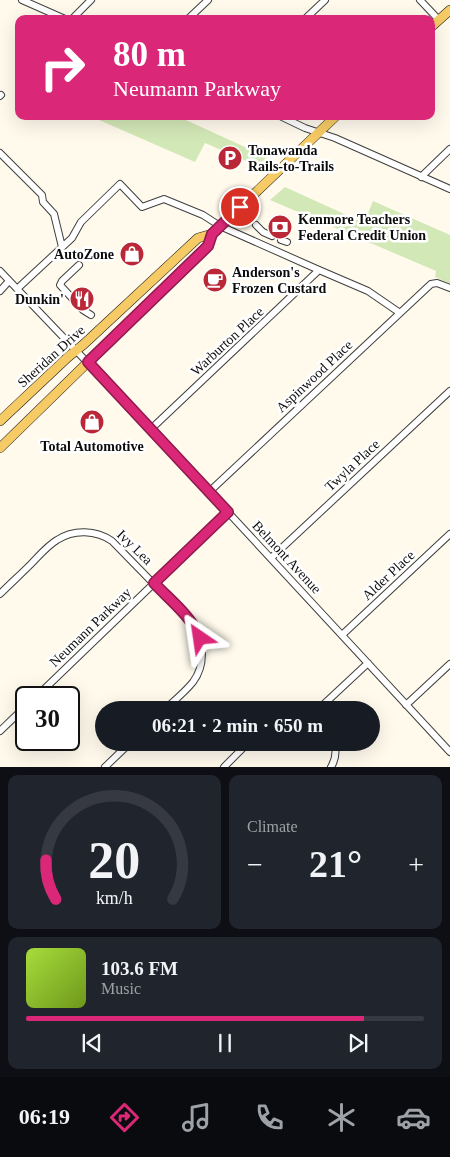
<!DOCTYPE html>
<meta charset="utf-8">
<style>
body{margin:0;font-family:"Times New Roman",serif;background:#20242c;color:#f1f3f6;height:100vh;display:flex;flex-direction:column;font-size:19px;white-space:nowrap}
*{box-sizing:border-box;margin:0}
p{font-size:16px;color:#9ea1a6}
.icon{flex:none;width:28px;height:28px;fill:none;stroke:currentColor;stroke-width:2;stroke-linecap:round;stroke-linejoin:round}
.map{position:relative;height:767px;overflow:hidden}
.panel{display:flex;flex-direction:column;gap:8px;padding:8px;background:#0d0f14;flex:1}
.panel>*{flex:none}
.banner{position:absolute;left:15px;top:15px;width:420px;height:105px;border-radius:10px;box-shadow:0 5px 20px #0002;background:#db2777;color:#fff;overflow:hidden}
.speed{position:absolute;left:15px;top:686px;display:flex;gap:10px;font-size:25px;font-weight:700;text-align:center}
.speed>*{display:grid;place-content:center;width:65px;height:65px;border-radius:50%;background:#171b24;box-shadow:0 5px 20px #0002;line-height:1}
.speed .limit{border:2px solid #111;border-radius:8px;background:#fff;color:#111}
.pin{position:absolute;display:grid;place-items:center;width:42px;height:42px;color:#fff;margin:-21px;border:2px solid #fff;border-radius:50%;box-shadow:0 1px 5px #0007}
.me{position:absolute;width:55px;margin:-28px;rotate:328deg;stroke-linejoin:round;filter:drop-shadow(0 0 4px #0008)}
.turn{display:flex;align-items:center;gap:18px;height:105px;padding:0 15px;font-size:22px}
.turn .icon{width:65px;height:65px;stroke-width:2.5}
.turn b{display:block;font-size:35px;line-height:42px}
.big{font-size:38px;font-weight:600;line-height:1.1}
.panel .tile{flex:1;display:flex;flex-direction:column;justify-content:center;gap:8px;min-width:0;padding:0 18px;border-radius:10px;background:#20242c}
.panel .dial{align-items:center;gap:0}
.dial svg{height:130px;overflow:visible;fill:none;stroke:#363941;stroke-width:7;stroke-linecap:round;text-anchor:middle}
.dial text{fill:#f1f3f6;stroke:none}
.song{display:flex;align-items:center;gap:15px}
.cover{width:60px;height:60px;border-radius:8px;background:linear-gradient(135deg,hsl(80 70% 55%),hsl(80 70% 35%))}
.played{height:5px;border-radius:2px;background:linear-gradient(90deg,#db2777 85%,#363941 85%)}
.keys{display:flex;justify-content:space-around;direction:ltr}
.heat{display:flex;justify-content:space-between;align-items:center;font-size:28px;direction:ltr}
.panel .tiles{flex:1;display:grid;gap:8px;grid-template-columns:1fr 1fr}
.tile:last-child{grid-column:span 2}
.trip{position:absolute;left:95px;top:701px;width:285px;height:50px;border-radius:25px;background:#171b24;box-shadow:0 5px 20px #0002;font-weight:600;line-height:50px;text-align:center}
.tabs{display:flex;height:80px;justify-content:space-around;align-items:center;background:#090b0e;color:#9ea1a6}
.tabs .icon{width:35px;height:35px}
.tabs .on{color:#db2777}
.tabs b{font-size:22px;color:#f1f3f6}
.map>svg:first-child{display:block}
.green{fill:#d3e8b7}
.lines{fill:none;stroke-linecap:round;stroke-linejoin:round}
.minor-casing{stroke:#3f3f3f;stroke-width:8}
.major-casing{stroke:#1d1d1d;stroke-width:10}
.minor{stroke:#fff;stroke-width:6}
.major{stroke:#f6cb65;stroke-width:9}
.route-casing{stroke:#8e194d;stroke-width:12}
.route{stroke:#db2777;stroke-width:9}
.labels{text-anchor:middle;stroke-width:5;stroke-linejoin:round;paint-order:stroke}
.poi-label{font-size:14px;font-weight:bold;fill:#0c0c0c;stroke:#fff;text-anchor:start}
.street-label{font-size:14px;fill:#0c0c0c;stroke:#fff}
</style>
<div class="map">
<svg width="450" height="767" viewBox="0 0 450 767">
<rect width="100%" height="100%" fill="#fffaec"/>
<!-- green -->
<path class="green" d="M90,116h87l90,41 -9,9 -53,-23 -10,19z
M285,187l79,36 9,-22 77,34v49l-15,-7 1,-6 -166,-71z"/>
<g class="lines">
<defs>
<path id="minor" d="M22,0l43,19
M420,0l19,20
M72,19l19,-19
M188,19l20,-19
M305,19l20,-19
M0,96l1,-1
M280,116l25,12 30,10 115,51
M0,153l42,42 1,7 11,12 8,33
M421,177l29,-28
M256,225l7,7 9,4
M281,240l6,2
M79,265l-17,16 -2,4 23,25 8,5
M0,271l151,158 299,323
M17,289l55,-51 9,-16 39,-38 22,23 22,-8 39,16 17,11 99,44 49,21 32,22
M0,291l9,-10
M151,429l168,-159
M209,492l222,-208 6,-1 13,5
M271,558l179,-167
M0,594c10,-10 21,-20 31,-30 8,-8 16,-18 26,-24 17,-11 39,-10 55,1l79,81c12,17 16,41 2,60 -8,10 -19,19 -29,28
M342,635l108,-101
M35,698l193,-186
M406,705l44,-41
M310,710l13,-5 45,-42
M0,731l26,-25
M105,767l26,-25
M224,767l25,-25
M331,767c5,-8 6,-15 3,-25"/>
<path id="major" d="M431,27l19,-17
M0,421l68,-64 16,-13 114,-106 14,-4 124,-118
M0,448l207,-202 5,-12"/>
</defs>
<!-- minor casing -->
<use href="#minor" class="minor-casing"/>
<!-- major casing -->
<use href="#major" class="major-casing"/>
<!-- minor -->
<use href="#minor" class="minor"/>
<!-- major -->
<use href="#major" class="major"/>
</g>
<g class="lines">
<defs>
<path id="route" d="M200,638c-9,-22 -30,-38 -46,-55l74,-71 -140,-150 120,-116 4,-12 28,-27"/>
</defs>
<!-- route casing -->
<use href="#route" class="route-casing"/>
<!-- route -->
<use href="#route" class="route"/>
</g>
<!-- icons -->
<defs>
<symbol id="parking-disc" viewBox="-11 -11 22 22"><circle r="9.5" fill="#ba2736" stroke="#fff"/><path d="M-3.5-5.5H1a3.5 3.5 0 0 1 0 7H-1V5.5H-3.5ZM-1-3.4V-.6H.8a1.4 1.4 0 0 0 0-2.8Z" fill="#fff"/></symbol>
<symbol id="bank-disc" viewBox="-11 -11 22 22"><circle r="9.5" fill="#ba2736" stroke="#fff"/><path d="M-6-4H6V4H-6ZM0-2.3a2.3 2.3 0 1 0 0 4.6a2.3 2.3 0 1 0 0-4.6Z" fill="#fff"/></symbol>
<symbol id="shop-disc" viewBox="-11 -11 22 22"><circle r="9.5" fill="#ba2736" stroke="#fff"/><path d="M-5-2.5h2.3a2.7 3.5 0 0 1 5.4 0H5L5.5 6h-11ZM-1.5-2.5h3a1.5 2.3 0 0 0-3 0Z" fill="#fff"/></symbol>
<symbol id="cafe-disc" viewBox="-11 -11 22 22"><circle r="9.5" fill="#ba2736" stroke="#fff"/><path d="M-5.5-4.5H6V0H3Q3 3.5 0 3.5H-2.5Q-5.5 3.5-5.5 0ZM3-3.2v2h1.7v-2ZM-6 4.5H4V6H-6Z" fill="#fff"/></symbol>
<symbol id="restaurant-disc" viewBox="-11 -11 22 22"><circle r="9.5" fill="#ba2736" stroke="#fff"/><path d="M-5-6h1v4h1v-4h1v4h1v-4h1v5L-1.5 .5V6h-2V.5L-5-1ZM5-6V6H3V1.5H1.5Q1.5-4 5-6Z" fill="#fff"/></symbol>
</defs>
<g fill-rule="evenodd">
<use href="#parking-disc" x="216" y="144" width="28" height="28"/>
<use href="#bank-disc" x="266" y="213" width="28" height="28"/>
<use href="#shop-disc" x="118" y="240" width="28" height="28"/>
<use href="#cafe-disc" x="201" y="266" width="28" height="28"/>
<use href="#restaurant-disc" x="68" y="285" width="28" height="28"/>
<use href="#shop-disc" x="78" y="408" width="28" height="28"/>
</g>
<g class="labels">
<!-- poi labels -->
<g class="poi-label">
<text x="248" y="155">Tonawanda<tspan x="248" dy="16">Rails-to-Trails</tspan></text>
<text x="298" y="224">Kenmore Teachers<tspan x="298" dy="16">Federal Credit Union</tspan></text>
<text x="114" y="259" text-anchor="end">AutoZone</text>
<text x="232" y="277">Anderson's<tspan x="232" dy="16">Frozen Custard</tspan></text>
<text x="64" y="304" text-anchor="end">Dunkin'</text>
<text x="92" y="451" text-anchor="middle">Total Automotive</text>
</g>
<!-- street labels -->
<g class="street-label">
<text transform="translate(227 341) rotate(-43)" y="5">Warburton Place</text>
<text transform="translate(51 356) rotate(-42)" y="5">Sheridan Drive</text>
<text transform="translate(314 376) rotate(-43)" y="5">Aspinwood Place</text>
<text transform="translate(352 465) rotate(-43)" y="5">Twyla Place</text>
<text transform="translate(135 547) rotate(44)" y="5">Ivy Lea</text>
<text transform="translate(287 557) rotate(47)" y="5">Belmont Avenue</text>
<text transform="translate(388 575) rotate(-43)" y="5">Alder Place</text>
<text transform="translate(90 627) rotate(-44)" y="5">Neumann Parkway</text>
</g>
</g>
</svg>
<div class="speed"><div class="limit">30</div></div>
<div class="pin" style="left:240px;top:207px;background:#d93025"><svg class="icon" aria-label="arrive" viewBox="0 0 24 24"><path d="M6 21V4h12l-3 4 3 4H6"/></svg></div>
<svg class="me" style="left:200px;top:638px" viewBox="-20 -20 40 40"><path d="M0-17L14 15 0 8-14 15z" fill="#db2777" stroke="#fff" stroke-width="4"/></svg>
<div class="trip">06:21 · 2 min · 650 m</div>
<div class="banner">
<div class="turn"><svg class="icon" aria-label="right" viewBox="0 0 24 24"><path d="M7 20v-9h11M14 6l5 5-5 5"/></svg><div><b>80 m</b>Neumann Parkway</div></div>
</div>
</div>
<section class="panel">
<div class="tiles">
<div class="tile dial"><svg viewBox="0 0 100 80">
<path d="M14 69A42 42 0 1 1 86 69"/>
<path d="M14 69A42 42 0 0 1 8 45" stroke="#db2777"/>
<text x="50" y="56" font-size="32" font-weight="700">20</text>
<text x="50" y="72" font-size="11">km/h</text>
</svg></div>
<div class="tile"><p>Climate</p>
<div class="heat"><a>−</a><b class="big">21°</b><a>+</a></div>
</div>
<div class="tile">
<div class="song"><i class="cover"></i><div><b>103.6 FM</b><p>Music</p></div></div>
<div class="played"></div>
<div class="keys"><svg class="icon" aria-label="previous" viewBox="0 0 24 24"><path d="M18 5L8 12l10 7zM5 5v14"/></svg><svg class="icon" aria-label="pause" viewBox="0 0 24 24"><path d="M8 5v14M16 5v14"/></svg><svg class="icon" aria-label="next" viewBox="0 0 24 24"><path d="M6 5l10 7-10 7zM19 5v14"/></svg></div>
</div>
</div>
</section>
<nav class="tabs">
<b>06:19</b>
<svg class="icon on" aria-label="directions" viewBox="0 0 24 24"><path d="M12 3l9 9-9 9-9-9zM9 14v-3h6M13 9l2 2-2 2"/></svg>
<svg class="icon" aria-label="music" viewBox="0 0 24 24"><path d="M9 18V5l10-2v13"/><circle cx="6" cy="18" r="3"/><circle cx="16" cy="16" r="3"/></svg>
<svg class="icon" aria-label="phone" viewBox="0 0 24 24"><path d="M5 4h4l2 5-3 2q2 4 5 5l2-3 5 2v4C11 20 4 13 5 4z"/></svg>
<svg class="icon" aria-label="climate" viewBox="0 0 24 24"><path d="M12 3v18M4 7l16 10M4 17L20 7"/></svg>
<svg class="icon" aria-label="car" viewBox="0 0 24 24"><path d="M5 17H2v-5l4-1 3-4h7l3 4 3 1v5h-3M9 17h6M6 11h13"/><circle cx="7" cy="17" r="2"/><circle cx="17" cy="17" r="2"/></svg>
</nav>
